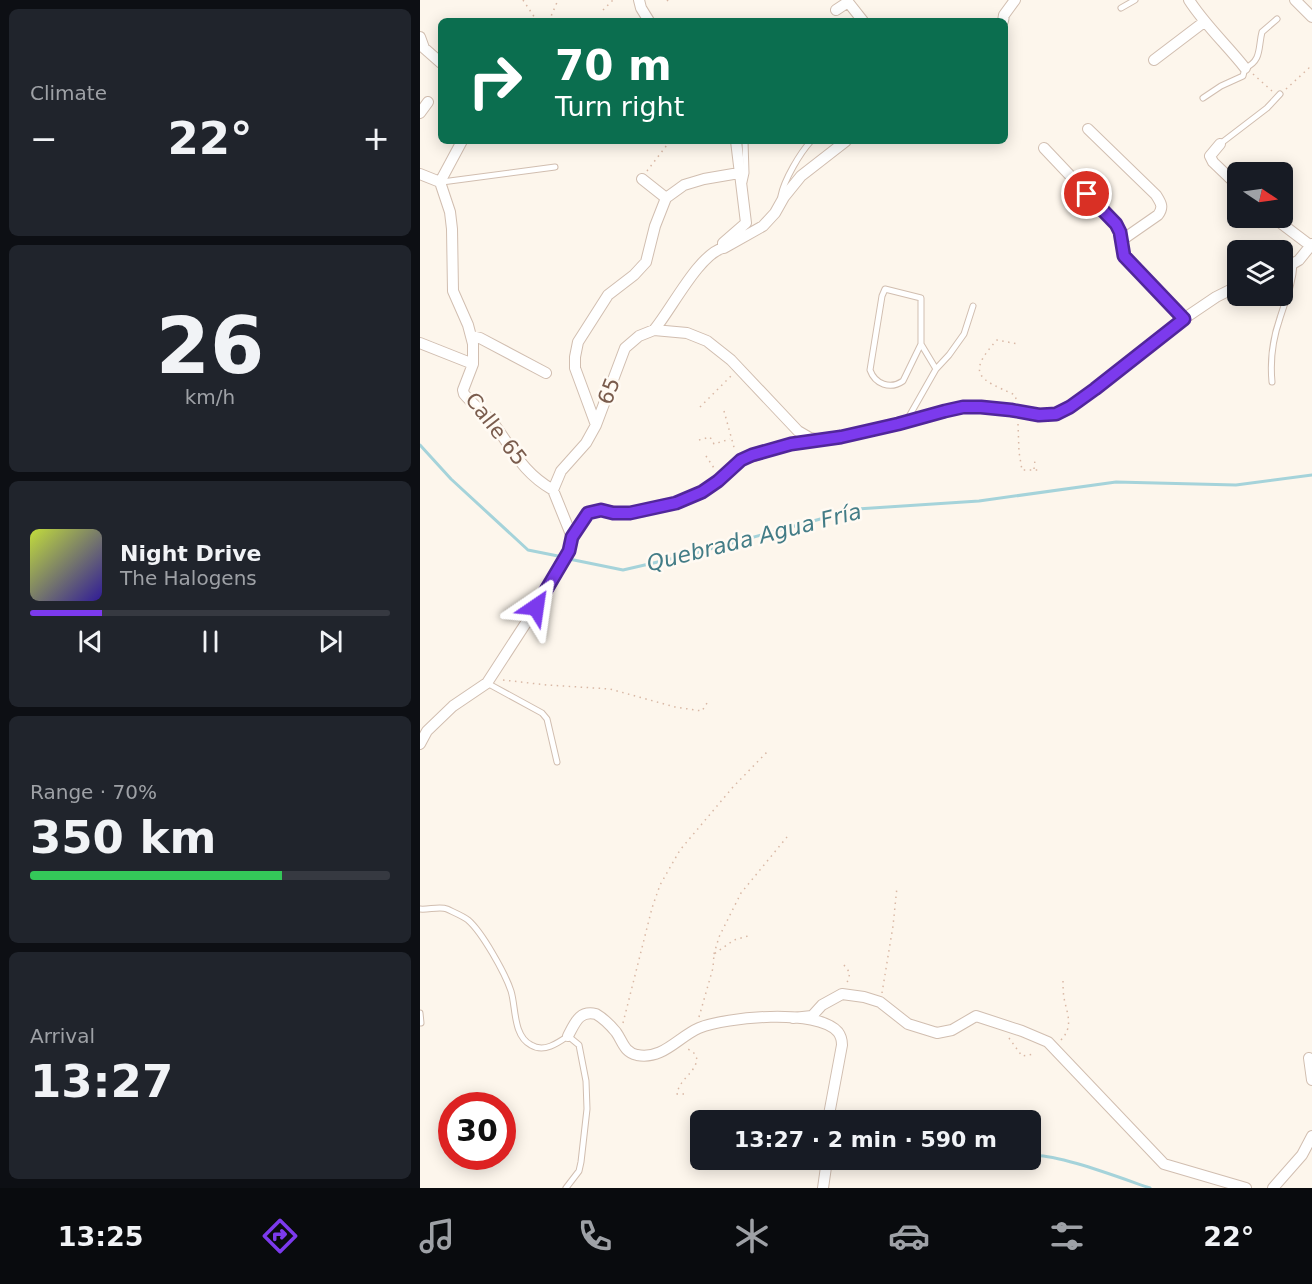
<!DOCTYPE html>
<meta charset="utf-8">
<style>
body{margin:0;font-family:"DejaVu Sans",sans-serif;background:#20242c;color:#f1f3f6;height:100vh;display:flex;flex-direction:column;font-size:22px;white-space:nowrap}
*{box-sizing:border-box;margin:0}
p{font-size:20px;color:#9ea1a6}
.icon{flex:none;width:33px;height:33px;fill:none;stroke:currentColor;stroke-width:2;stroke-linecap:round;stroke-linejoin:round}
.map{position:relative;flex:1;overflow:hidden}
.side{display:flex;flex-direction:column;gap:9px;padding:9px;background:#0d0f14;width:420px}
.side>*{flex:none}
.hud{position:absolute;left:18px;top:18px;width:570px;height:126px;border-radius:9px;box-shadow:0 3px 15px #0003;background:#0b6e4f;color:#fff;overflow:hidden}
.needle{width:39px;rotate:103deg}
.tools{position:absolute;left:807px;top:162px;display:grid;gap:12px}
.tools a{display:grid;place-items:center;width:66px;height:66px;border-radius:9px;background:#171b24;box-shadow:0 3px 15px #0003;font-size:30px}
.speed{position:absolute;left:18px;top:1092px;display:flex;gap:12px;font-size:30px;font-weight:700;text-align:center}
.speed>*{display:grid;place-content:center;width:78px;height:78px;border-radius:50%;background:#171b24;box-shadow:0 3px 15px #0003;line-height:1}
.speed .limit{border:9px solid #d22;background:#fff;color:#111}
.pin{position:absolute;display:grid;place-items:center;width:51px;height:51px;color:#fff;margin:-26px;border:3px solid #fff;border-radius:50%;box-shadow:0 2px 6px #0007}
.me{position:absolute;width:66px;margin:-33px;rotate:32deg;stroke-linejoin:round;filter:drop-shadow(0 0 4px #0008)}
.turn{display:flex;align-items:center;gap:21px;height:126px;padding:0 18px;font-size:27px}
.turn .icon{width:78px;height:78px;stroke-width:2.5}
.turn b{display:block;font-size:42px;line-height:51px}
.big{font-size:45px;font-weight:700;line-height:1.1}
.side .widget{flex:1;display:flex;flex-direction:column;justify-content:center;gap:9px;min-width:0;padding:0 21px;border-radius:9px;background:#20242c}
.side .dial{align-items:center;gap:0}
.dial b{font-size:78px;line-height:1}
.song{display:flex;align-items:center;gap:18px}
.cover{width:72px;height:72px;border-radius:9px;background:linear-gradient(135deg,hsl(70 70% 55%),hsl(250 70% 35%))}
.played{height:6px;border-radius:3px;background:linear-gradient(90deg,#7c3aed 20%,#363941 20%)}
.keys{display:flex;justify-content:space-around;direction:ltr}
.heat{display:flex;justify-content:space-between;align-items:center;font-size:33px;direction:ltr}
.charge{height:9px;border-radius:4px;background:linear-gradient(90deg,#34c759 70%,#363941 0)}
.trip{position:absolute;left:270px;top:1110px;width:351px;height:60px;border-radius:9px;background:#171b24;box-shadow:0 3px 15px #0003;font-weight:700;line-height:60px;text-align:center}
.tab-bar{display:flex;height:96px;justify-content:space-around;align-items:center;background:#090b0e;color:#9ea1a6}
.tab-bar .icon{width:42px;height:42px}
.tab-bar .current{color:#7c3aed}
.tab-bar b{font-size:27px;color:#f1f3f6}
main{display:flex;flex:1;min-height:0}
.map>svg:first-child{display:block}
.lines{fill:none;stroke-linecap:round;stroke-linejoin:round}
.stream{stroke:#a5d3da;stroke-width:3}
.lane-casing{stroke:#d1beb0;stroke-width:7}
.street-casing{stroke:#d1beb0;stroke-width:12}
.path{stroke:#d9b8a5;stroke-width:1.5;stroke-dasharray:1.5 4.5;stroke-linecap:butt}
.lane{stroke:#fff;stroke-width:5}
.street{stroke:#fff;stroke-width:10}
.route-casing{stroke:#51269a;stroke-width:15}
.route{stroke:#7c3aed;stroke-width:10}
.labels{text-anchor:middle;stroke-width:5;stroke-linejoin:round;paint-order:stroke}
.street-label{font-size:21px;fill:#7a5c4d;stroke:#fffaf3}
.water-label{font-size:22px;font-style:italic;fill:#437c86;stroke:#fffaf3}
</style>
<main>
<section class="side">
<div class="widget"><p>Climate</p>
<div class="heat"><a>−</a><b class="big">22°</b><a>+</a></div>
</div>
<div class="widget dial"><b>26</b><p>km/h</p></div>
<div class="widget">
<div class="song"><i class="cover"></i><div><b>Night Drive</b><p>The Halogens</p></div></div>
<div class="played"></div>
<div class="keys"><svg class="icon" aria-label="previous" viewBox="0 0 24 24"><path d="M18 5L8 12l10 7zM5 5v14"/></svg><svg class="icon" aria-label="pause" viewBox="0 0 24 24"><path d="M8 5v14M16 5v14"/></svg><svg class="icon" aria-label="next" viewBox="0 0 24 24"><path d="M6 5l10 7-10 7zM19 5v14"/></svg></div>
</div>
<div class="widget"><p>Range · 70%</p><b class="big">350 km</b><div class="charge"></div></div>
<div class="widget"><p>Arrival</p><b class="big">13:27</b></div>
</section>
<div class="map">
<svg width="892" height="1188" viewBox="0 0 892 1188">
<rect width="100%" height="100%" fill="#fdf6ec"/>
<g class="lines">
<!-- stream -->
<path class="stream" d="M0,445l31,34 77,71 35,7
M149,559l54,11 65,-15 169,-46 122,-8 137,-19 120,3 76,-10
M610,1156c21,-5 96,24 120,32
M559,1168l36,-8"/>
<defs>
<path id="lane" d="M701,8l14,-8
M783,98l18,-12 22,-10 2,-8c17,-7 13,-21 17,-36l15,-13
M800,144l47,-36 13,-14
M22,182l113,-15
M324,182l2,-9 -1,-32
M361,196c3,-16 19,-43 30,-55
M501,344l-18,37c-13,9 -28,3 -33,-11l12,-74 3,-7 36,9v46l15,25
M852,382c-2,-21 1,-44 8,-64 6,-19 13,-35 14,-54
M487,420l29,-51 13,-14 15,-21 9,-28
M67,683l55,30 5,6 10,43
M0,909c8,1 20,-3 27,0 6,3 16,7 21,11 14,12 37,53 43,71 5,16 2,45 20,54 13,8 27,-2 37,-9l11,9 7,36 1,28 -6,53 -2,9 -13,17
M0,1013l1,10"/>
<path id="street" d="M219,0l2,8 8,13
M769,0c16,25 38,45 56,68
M875,0l17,17
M416,10l12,-8 15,19
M583,21l1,-6 11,-15
M0,37l4,11 17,15
M734,60l50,-38
M0,113l8,-11
M668,129l68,66c5,8 8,12 2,20l-36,25
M800,144l-10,12 3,6 25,24
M624,148l72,76 4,8 4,24 60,63
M0,174l20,8 22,-41
M222,179l24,19
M20,182l10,30 2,17 1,62 15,34 5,19v20l-10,26 1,4c9,11 21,19 30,30 20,27 28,48 59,66
M854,218l37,28
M304,248l39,-22 12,-13 9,-16 17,-21 45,-35
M862,270l17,-10 13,-16
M234,330c17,-20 45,-76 69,-82v-5l23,-20 -10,-82
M51,336l9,2 66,35
M0,343l53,21
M176,425l-21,-57v-11l3,-15 30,-47 26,-20 12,-13 9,-36 11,-28 18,-13 20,-6 35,-6
M152,537l-19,-47 8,-19 25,-28 10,-18 29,-77 14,-12 15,-6 33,3 20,8 24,19 67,71 12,7 13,2 18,-3 122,-30 43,2 33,6 17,-1 14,-7 25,-18 87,-69 34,-23 22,-11
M0,744l7,-13 26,-25 34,-23 61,-94 21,-38 3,-14 16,-24 13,-3 29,4 56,-14 23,-12 32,-28 50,-16 24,-4
M373,1018l19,-2 10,-11 20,-11 22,3 16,5 28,22 29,9 15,-3 24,-14 46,15 26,11 116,122 82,24
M148,1036c7,-13 11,-26 28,-22 7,4 15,12 20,18 7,10 8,20 21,23 26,5 41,-18 62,-27 27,-11 118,-20 139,4 3,4 4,8 4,13l-14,75
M889,1058l3,22
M403,1188l4,-28
M853,1188l29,-33 10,-19"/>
</defs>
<!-- lane casing -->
<use href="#lane" class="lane-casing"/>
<!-- street casing -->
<use href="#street" class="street-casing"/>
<!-- path -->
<path class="path" d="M103,0l14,21
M247,0l2,2
M183,10l10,-10
M129,21l9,-21
M833,74l19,17
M866,89l23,-21h3
M227,171l23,-30
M596,399l-1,-4c-35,-16 -50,-20 -18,-55l21,4
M280,407l32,-32
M304,411l11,40
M598,424l1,28 3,18h19
M279,440l11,-3 4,7 16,-5
M286,456l8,12
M614,469l1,-9
M83,680l44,5 63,4 65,18 27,4 5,-8
M294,954l5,-17 22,-44 46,-56
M424,965l6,8 -3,10
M462,993l11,-67 4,-39
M279,1017l14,-49 1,-14 20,-14 14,-4
M203,1023l29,-115 8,-23 20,-35 53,-63 34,-35
M589,1038l13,18 12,-2
M641,1040c13,-14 6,-26 3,-42 -1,-6 -1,-13 -1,-20
M264,1094h-7c2,-15 18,-20 20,-35l-3,-6 -6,-4
M364,1120l2,-4 8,-2 25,2"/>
<!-- lane -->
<use href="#lane" class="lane"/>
<!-- street -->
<use href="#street" class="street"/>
</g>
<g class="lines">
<defs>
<path id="route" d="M116,607l33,-56 3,-14 16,-24 13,-3 12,3h17l46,-10 26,-11 16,-11 23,-21 11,-5 39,-11 50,-7 57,-13 47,-13 18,-4h18l30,3 28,5 17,-1 14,-7 25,-18 89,-70 -60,-63 -4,-24 -4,-8 -29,-30"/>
</defs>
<!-- route casing -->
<use href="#route" class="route-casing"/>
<!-- route -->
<use href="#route" class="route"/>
</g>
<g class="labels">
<!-- street labels -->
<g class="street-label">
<text transform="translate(189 391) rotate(-69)" y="7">65</text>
<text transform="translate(76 429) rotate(52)" y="7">Calle 65</text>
</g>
<!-- water labels -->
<g class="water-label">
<text transform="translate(334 537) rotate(-14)" y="8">Quebrada Agua Fría</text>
</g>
</g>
</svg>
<div class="tools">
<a><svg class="needle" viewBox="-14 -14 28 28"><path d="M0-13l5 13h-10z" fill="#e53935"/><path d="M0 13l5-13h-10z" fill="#9ea1a6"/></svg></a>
<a><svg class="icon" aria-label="layers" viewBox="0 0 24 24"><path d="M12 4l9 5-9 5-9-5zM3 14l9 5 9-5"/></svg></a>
</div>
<div class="speed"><div class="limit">30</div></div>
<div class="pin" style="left:667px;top:194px;background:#d93025"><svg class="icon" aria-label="arrive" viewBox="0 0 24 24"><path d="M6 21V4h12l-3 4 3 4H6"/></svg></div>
<svg class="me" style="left:116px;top:607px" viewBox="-20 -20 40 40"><path d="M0-17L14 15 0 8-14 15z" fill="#7c3aed" stroke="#fff" stroke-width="4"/></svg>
<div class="trip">13:27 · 2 min · 590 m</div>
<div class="hud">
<div class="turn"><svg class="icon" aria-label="right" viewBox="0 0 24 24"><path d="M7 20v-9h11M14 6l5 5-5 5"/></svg><div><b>70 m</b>Turn right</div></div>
</div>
</div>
</main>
<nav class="tab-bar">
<b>13:25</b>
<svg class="icon current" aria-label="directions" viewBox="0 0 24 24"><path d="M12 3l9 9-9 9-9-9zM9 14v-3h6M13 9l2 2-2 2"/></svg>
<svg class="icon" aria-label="music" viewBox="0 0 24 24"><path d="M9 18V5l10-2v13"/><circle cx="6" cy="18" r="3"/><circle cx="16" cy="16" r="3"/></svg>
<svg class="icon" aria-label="phone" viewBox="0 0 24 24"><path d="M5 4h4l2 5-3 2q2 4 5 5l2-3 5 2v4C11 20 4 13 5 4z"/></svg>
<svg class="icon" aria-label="climate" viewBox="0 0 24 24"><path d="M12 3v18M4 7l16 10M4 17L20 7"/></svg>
<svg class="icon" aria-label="car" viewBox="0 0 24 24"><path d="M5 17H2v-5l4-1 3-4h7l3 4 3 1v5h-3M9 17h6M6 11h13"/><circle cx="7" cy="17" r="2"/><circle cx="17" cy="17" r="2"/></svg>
<svg class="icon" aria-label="filters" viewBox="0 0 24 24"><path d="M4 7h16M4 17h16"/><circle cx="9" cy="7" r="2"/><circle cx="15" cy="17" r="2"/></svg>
<b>22°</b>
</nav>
